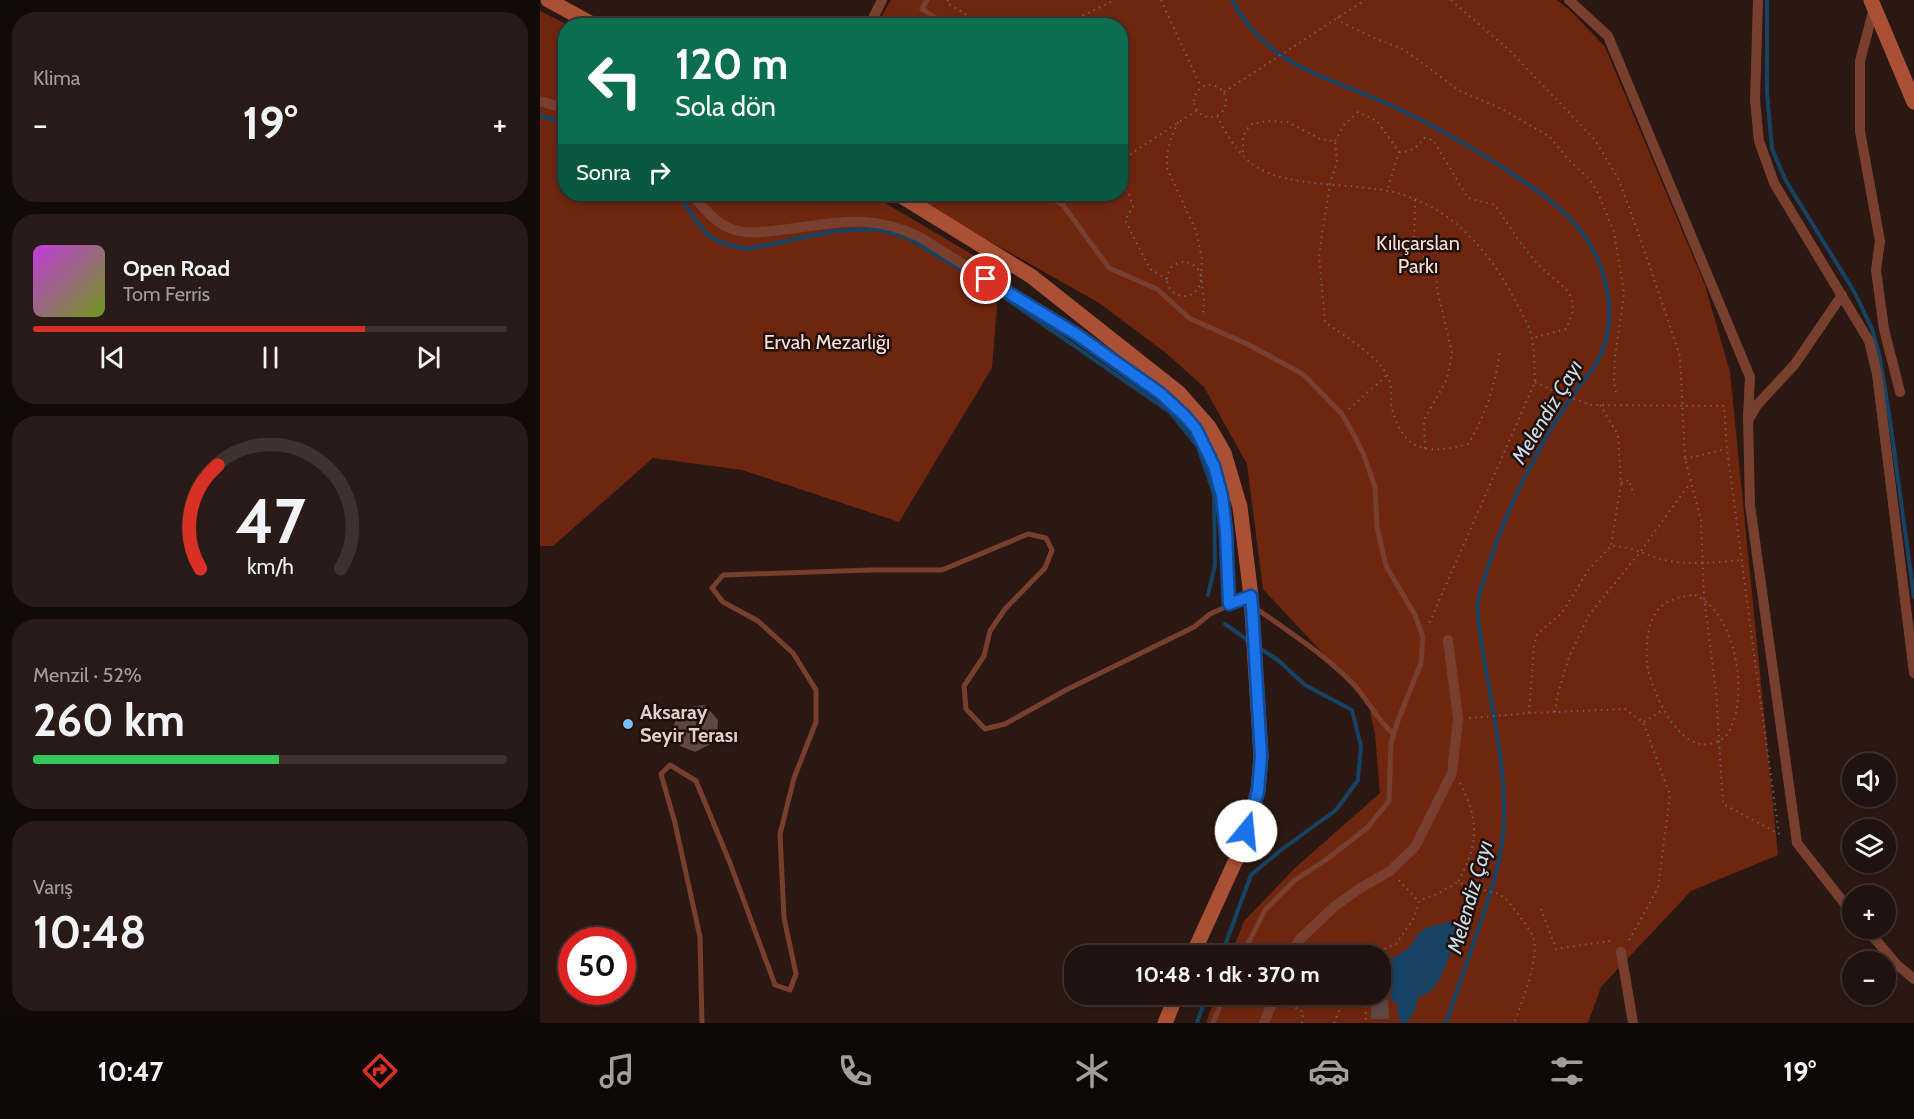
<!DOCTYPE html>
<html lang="tr">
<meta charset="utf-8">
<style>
body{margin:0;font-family:Cabin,sans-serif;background:#281b17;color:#f1f3f6;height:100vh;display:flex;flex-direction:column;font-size:22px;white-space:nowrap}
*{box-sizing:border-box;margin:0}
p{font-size:20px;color:#a29e9e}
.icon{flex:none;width:33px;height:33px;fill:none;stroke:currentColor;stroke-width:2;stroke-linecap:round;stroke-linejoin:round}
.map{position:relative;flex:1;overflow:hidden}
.details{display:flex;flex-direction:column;gap:12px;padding:12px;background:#120a08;width:540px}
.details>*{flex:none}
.guide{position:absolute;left:18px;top:18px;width:570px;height:183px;border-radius:24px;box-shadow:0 3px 9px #0003,0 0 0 2px #3d322e;background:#0b6e4f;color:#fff;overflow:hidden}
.buttons{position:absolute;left:1302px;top:753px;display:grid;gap:12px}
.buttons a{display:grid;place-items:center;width:54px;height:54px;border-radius:50%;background:#20120e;box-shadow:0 3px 9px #0003,0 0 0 2px #3d322e;font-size:30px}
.speed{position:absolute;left:18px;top:927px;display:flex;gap:12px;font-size:30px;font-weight:700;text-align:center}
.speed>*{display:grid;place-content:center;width:78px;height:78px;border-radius:50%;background:#20120e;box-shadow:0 3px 9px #0003,0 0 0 2px #3d322e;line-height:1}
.speed .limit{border:9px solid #d22;background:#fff;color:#111}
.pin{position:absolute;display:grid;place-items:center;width:51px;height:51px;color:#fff;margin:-26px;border:3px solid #fff;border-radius:50%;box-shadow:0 2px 6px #0007}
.me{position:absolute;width:66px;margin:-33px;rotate:17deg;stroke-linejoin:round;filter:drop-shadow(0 0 4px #0008)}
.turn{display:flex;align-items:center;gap:21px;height:126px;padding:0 18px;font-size:27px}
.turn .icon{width:78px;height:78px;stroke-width:2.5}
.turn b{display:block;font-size:42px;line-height:51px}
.then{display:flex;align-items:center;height:57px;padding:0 18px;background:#0003;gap:12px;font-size:22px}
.big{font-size:45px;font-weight:800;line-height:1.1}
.details .tile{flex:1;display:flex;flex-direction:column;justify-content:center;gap:9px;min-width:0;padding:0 21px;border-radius:24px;background:#281b17}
.details .dial{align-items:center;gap:0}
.dial svg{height:156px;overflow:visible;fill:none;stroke:#3d322e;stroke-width:7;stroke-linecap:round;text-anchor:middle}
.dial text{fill:#f1f3f6;stroke:none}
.song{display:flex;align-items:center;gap:18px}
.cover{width:72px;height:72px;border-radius:9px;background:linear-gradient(135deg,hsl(290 70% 55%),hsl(80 70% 35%))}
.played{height:6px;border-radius:3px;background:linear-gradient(90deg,#d93025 70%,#3d322e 70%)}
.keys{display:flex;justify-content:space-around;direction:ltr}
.heat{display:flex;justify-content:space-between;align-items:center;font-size:33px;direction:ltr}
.charge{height:9px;border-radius:4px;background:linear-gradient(90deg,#34c759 52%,#3d322e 0)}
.trip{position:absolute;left:524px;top:945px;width:327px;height:60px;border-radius:24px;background:#20120e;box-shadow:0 3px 9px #0003,0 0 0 2px #3d322e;font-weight:800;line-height:60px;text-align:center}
.tabs{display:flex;height:96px;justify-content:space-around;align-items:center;background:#0d0706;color:#a29e9e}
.tabs .icon{width:42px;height:42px}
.tabs .on{color:#d93025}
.tabs b{font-size:27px;color:#f1f3f6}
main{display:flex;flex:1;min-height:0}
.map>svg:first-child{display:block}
.green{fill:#6f260f}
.water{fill:#164364}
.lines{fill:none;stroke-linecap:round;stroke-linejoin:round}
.stream{stroke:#164364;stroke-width:4}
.building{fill:#5e4841}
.path{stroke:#72615c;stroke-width:2;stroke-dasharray:1.5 4.5;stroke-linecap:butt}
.service{stroke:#783f2f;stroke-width:5}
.minor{stroke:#783f2f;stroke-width:10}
.secondary{stroke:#aa5035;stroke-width:15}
.route-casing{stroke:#114b97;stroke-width:15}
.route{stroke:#1a73e8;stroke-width:10}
.poi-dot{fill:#79bff8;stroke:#210f09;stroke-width:2}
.labels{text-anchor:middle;stroke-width:5;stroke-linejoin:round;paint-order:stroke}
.park-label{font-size:20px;fill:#f8ded6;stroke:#210f09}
.poi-label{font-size:20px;font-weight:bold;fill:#ded0cb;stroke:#210f09;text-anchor:start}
.water-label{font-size:21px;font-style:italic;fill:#c9dded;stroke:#210f09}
</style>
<main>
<section class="details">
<div class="tile"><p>Klima</p>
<div class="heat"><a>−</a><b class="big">19°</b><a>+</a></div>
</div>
<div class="tile">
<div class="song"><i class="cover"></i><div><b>Open Road</b><p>Tom Ferris</p></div></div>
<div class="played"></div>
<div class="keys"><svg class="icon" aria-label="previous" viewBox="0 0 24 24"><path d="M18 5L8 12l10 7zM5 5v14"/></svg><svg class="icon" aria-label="pause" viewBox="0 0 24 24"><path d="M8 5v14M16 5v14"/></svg><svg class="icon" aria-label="next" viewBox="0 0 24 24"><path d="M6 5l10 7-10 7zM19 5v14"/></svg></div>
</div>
<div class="tile dial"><svg viewBox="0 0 100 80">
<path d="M14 69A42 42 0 1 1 86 69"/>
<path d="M14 69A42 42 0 0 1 23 16" stroke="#d93025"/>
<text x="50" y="56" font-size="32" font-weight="700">47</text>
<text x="50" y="72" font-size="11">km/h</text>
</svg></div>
<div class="tile"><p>Menzil · 52%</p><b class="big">260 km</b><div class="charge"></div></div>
<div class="tile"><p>Varış</p><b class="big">10:48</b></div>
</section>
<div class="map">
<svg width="1374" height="1023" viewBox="0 0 1374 1023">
<rect width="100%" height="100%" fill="#2b1812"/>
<!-- green -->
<path class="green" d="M351,0h666l16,13 32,34 100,238 25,87 48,483 -87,36 -90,96 -13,36h-382l10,-28 164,-1v-38l-149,-1 13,-34 51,-53 85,-75 -5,-59 -7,-32 -105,-113 -16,-125 -43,-77 -38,-34 -67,-50 -193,-109h214v-168h-244z
M0,11l28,14 -2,1v168h304l130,77 -8,97 -93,154 -157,-52 -89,-12 -100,88h-13z"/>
<!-- water -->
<path class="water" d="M909,922l7,3c3,15 -4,24 -9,37 -7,16 -11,30 -29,35l-3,13 -8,13h-6l-3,-9 -1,-11 -6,-1v-11l-11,1v-26l26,-16 7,-7 5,-10 11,-6z"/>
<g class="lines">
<!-- stream -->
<path class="stream" d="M692,0c36,68 96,76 160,106 42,19 83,43 122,69 21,14 42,28 59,47 34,37 49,96 23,142 -5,9 -13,17 -19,25 -12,18 -24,36 -34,54 -24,42 -44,87 -58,134 -3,8 -6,17 -7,24 -2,15 4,42 6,57 8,50 20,101 20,151 1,44 -13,83 -27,124 -10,30 -21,60 -31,90
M1227,0v93l5,56 14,32 69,112 17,36 8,29 10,62 24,177
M0,116l26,7
M139,194c6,11 25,40 35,45 10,6 22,8 33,10l88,-18 42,-2 29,8 54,32 51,33 159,110 28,35 16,47 1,71 -7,30
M685,624l24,17
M681,956l30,-81 30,-25 55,-40 22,-30 3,-34 -9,-36 -47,-25 -26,-24 -21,-14
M657,1023l10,-29"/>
</g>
<!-- building -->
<path class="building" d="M165,705l13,15 -1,21 -22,11 -15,-6 -7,-19 7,-19z
M848,1000l1,19h-18v-18z"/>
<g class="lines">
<!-- path -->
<path class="path" d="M408,0l-1,3 38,23
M621,0l40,87
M911,0l59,51 85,89 23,38 18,48 44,130 5,103 16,61 3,78 12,94 7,112 56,30
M798,17l3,5 33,16 29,11 57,42 42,18 48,28 18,22 22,21 8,13 16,39 10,61 -9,64 -1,24 2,13
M358,26h1
M521,26l54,-26
M654 101a16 16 0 1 1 32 0a16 16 0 1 1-32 0Z
M684,92l141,-92
M677,116c8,17 21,38 38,50 34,23 101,16 142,27 56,15 95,61 120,111 4,8 9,16 12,24 6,18 5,36 6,54l-107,244
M638,122l-8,19 -3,15v12l29,63 6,28 -1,19 3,23 -1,13
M795,141l9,-16 14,-13 19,9 22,31 -12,39
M703,152v-13l3,-9 6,-6 15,-3 21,1 32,17 15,2 2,21 -7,22 -11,70 6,68c19,14 53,33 63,55 5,9 2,22 4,32 12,45 38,45 76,35 18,-29 27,-59 32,-93
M859,152c12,0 18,-4 25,-14l9,2 35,58 27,7c16,23 30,48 51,67 8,7 21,15 25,26 4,13 0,19 -5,31l-34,9
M580,161l76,-50
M580,187l9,6 4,14 -8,13 25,49 17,10
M875,200l-1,47 22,23 1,19 15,64 -5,26 -23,41 1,30
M627 279a17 17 0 1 1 34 0a17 17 0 1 1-34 0Z
M995,382l28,13 28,10 133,1 3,43 27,205 25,180
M1060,405l18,30 3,48 -10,63
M809,409l38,-34
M1145,459l41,-10
M1081,483l8,-3 5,15
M1155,595c41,17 55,102 33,138 -4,6 -9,8 -15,10 -34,12 -63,-54 -66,-80 -1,-14 0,-37 8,-49 8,-14 26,-18 40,-19z
M1015,712l2,-15 12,-40 20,-42 52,-64 49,-68
M989,713l5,-67 3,-12 25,-21 27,-44 22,-23c25,0 37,12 59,15 24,4 48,1 72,-1
M929,718l60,-5 96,-4 18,13 27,73 -12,93 -31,56
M1104,722l20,-13
M920,783c20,38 18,62 -2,99 13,7 35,8 44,14 6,3 11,13 16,18 5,7 12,15 15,23 8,18 -12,68 -19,86
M859,880l20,22
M1001,909l15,40 53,-8 4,3
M828,956l28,-12 18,-26 5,-16 4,-3 14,-5 21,-12
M806,995h19l1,28
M745,1002l18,10 -1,11
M794,1023l12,-28"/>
<!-- service -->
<path class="service" d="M387,0l-5,9 27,17
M505,194l18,11 46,63 48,21 32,29 60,27 54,29 38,39 11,18 11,22 12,34 2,40 9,39 29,49 8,22 -2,26 -24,60 -6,20 -2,58 -22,27 -40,31 -32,21 -30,30 -23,46
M714,607c34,24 70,47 99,77 15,15 24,37 41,50
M162,1023l-2,-86 -25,-114 -14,-49 9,-9 26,16 34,82 45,122 15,5 6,-16 -12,-56 -4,-84 14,-56 22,-56v-32l-23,-37 -35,-32 -35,-19 -11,-14 11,-13 148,-5h71l86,-36 18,4 6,12 -7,18 -40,41 -15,22 -6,25 -20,30 2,23 19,20 20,-5 61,-34 128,-63 16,-13 38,-17
M673,1023l12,-29"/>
<!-- minor -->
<path class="minor" d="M1029,0l39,36 142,341 -2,39 2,89 47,338 55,70
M1218,0l-3,100 4,41 15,42 95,158 8,33 37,299
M1334,8l-14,53v70l20,110 -4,29 8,59 16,63
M329,26l13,-26
M0,101l26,8
M152,194c11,13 21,27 37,34 19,8 40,3 60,1 50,-7 83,-15 131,8l155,98 85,58 25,23 18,25 15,38 7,35 4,90
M1209,419l8,-14 38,-41 47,-69
M1326,928l30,36 18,15
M1081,952l12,71
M752,956l7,-16 36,-34 27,-19 28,-16 25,-24 37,-74 6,-54 -10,-79
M724,1023l12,-29"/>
<!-- secondary -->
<path class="secondary" d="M8,0l48,26
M1331,0l43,102
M358,194l133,82 148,117 30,34 15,26 16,54 11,89 10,160 -3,35 -18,60 -48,105
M625,1023l12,-29"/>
</g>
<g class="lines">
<defs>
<path id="route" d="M446,279l90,55 84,59 25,23 11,13 18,37 8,30 4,36 3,72 22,-8 1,10 9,150 -3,35 -12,40"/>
</defs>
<!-- route casing -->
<use href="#route" class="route-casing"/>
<!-- route -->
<use href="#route" class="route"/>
</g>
<!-- markers -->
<circle class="poi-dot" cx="88" cy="724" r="6"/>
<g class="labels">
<!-- park labels -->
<g class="park-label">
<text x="878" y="250">Kılıçarslan<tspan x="878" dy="23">Parkı</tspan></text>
<text x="287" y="349">Ervah Mezarlığı</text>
</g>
<!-- poi labels -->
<g class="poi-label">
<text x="100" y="719">Aksaray<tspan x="100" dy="23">Seyir Terası</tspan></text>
</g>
<!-- water labels -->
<g class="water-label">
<text transform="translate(1007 412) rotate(-59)" y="7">Melendiz Çayı</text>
<text transform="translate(930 897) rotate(-74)" y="7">Melendiz Çayı</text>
</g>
</g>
</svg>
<div class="buttons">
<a><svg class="icon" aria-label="sound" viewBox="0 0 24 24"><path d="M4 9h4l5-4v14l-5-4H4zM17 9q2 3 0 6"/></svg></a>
<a><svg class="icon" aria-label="layers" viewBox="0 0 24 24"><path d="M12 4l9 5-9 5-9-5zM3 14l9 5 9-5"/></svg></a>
<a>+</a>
<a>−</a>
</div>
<div class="speed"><div class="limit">50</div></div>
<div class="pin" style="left:446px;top:279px;background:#d93025"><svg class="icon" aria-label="arrive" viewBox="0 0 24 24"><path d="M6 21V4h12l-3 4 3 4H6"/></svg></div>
<svg class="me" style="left:706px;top:831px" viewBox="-20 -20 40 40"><circle r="19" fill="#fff"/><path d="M0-13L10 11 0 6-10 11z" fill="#1a73e8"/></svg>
<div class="trip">10:48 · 1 dk · 370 m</div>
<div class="guide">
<div class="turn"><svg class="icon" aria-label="left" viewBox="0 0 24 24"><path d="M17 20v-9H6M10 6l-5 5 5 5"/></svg><div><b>120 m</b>Sola dön</div></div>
<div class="then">Sonra<svg class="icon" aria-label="right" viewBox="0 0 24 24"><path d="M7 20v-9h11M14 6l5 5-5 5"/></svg></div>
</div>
</div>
</main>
<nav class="tabs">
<b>10:47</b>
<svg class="icon on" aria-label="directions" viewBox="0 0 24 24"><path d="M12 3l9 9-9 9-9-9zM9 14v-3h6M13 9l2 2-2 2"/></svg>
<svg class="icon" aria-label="music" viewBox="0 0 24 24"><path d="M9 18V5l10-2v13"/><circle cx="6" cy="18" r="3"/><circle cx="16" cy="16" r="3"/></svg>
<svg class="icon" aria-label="phone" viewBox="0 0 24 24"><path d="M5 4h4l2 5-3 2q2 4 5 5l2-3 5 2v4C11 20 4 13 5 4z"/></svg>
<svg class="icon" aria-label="climate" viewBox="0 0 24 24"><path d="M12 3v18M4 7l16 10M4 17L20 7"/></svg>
<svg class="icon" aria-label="car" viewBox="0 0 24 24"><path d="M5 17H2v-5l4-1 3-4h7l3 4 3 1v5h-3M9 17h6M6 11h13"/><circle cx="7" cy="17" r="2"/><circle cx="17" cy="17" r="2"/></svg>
<svg class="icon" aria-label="filters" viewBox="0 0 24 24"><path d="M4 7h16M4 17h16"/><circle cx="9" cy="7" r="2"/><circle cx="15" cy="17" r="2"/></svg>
<b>19°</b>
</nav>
